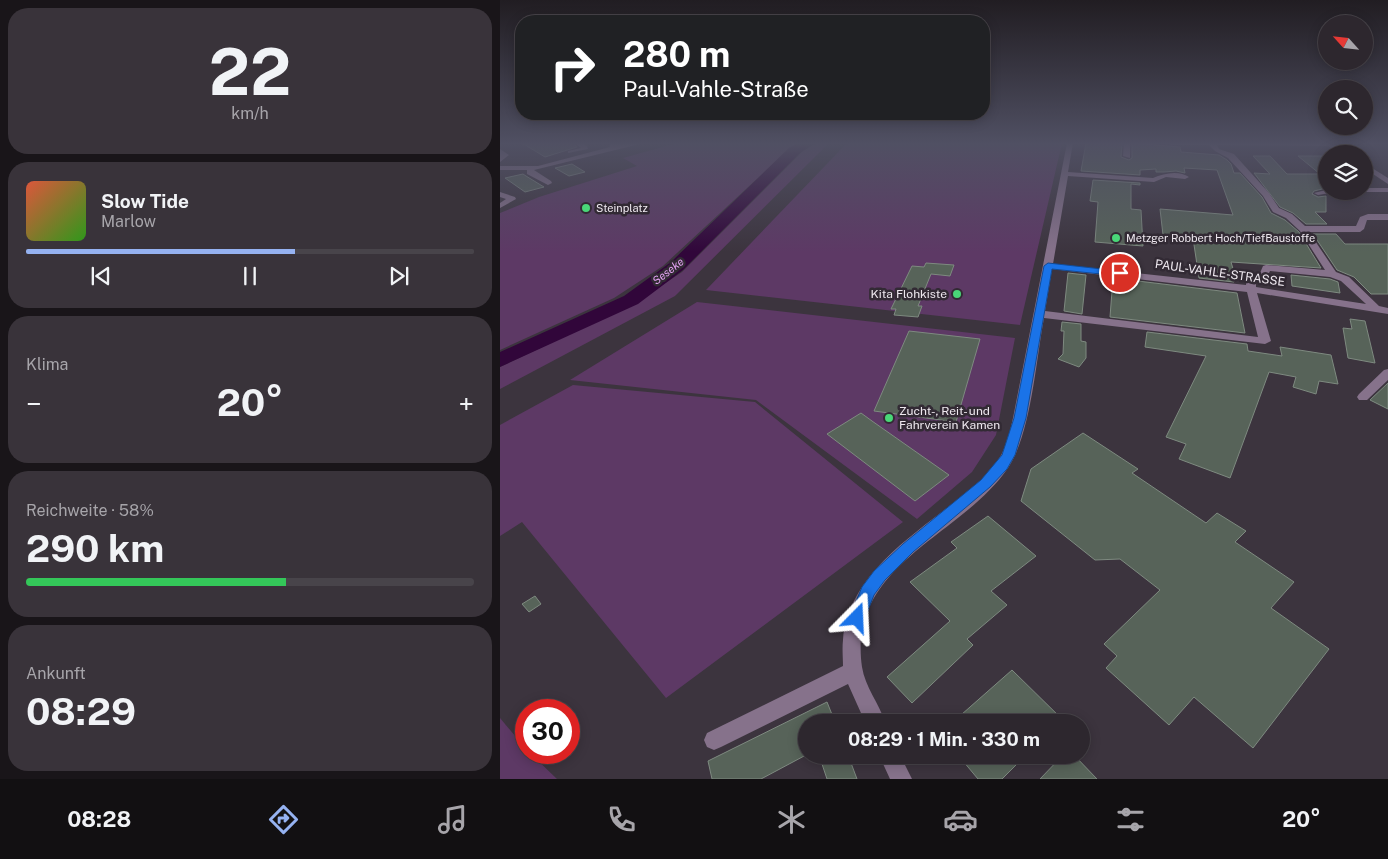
<!DOCTYPE html>
<html lang="de">
<meta charset="utf-8">
<style>
body{margin:0;font-family:"Public Sans",sans-serif;background:#39333a;color:#f1f3f6;height:100vh;display:flex;flex-direction:column;font-size:19px;white-space:nowrap}
*{box-sizing:border-box;margin:0}
p{font-size:16px;color:#a7a5aa}
.icon{flex:none;width:28px;height:28px;fill:none;stroke:currentColor;stroke-width:2;stroke-linecap:round;stroke-linejoin:round}
.map{position:relative;flex:1;overflow:hidden}
.sheet{display:flex;flex-direction:column;gap:8px;padding:8px;background:#191519;width:500px}
.sheet>*{flex:none}
.hud{position:absolute;left:15px;top:15px;width:475px;height:105px;border-radius:20px;box-shadow:0 2px 12px #0003,0 0 0 1px #48444a;background:#202124;color:#fff;overflow:hidden}
.needle{width:32px;rotate:297deg}
.buttons{position:absolute;left:818px;top:15px;display:grid;gap:10px}
.buttons a{display:grid;place-items:center;width:55px;height:55px;border-radius:50%;background:#2d272e;box-shadow:0 2px 12px #0003,0 0 0 1px #48444a;font-size:25px}
.speed{position:absolute;left:15px;top:699px;display:flex;gap:10px;font-size:25px;font-weight:700;text-align:center}
.speed>*{display:grid;place-content:center;width:65px;height:65px;border-radius:50%;background:#2d272e;box-shadow:0 2px 12px #0003,0 0 0 1px #48444a;line-height:1}
.speed .limit{border:8px solid #d22;background:#fff;color:#111}
.pin{position:absolute;display:grid;place-items:center;width:42px;height:42px;color:#fff;margin:-21px;border:2px solid #fff;border-radius:50%;box-shadow:0 1px 5px #0007}
.me{position:absolute;width:55px;margin:-28px;rotate:21deg;stroke-linejoin:round;filter:drop-shadow(0 0 4px #0008)}
.turn{display:flex;align-items:center;gap:18px;height:105px;padding:0 25px;font-size:22px}
.turn .icon{width:65px;height:65px;stroke-width:2.5}
.turn b{display:block;font-size:35px;line-height:42px}
.big{font-size:38px;font-weight:700;line-height:1.1}
.sheet .card{flex:1;display:flex;flex-direction:column;justify-content:center;gap:8px;min-width:0;padding:0 18px;border-radius:20px;background:#39333a}
.sheet .dial{align-items:center;gap:0}
.dial b{font-size:65px;line-height:1}
.song{display:flex;align-items:center;gap:15px}
.cover{width:60px;height:60px;border-radius:8px;background:linear-gradient(135deg,hsl(10 70% 55%),hsl(110 70% 35%))}
.played{height:5px;border-radius:2px;background:linear-gradient(90deg,#95b2f1 60%,#48444a 60%)}
.keys{display:flex;justify-content:space-around;direction:ltr}
.heat{display:flex;justify-content:space-between;align-items:center;font-size:28px;direction:ltr}
.charge{height:8px;border-radius:4px;background:linear-gradient(90deg,#34c759 58%,#48444a 0)}
.trip{position:absolute;left:298px;top:714px;width:292px;height:50px;border-radius:25px;background:#2d272e;box-shadow:0 2px 12px #0003,0 0 0 1px #48444a;font-weight:700;line-height:50px;text-align:center}
.menu{display:flex;height:80px;justify-content:space-around;align-items:center;background:#121012;color:#a7a5aa}
.menu .icon{width:35px;height:35px}
.menu .selected{color:#95b2f1}
.menu b{font-size:22px;color:#f1f3f6}
main{display:flex;flex:1;min-height:0}
.map>svg:first-child{display:block}
.green{fill:#5d3965}
.lines{fill:none;stroke-linecap:round;stroke-linejoin:round}
.river{fill:#31063a;fill-rule:evenodd}
.building{fill:#576359;stroke:#7e8a80}
.minor{fill:#86728b;fill-rule:evenodd}
.route{fill:#1a73e8;stroke:#114b97}
.poi-dot{fill:#49d778;stroke:#322a34;stroke-width:2}
.labels{text-anchor:middle;stroke-width:5;stroke-linejoin:round;paint-order:stroke}
.far-poi-label{font-size:11px;fill:#eee8ef;stroke:#322a34;text-anchor:start}
.far-water-label{font-size:11px;font-style:italic;fill:#e4a3f3;stroke:#322a34}
.street-label{font-size:12px;fill:#eee8ef;stroke:#322a34}
.poi-label{font-size:12px;fill:#eee8ef;stroke:#322a34;text-anchor:end}
</style>
<main>
<section class="sheet">
<div class="card dial"><b>22</b><p>km/h</p></div>
<div class="card">
<div class="song"><i class="cover"></i><div><b>Slow Tide</b><p>Marlow</p></div></div>
<div class="played"></div>
<div class="keys"><svg class="icon" aria-label="previous" viewBox="0 0 24 24"><path d="M18 5L8 12l10 7zM5 5v14"/></svg><svg class="icon" aria-label="pause" viewBox="0 0 24 24"><path d="M8 5v14M16 5v14"/></svg><svg class="icon" aria-label="next" viewBox="0 0 24 24"><path d="M6 5l10 7-10 7zM19 5v14"/></svg></div>
</div>
<div class="card"><p>Klima</p>
<div class="heat"><a>−</a><b class="big">20°</b><a>+</a></div>
</div>
<div class="card"><p>Reichweite · 58%</p><b class="big">290 km</b><div class="charge"></div></div>
<div class="card"><p>Ankunft</p><b class="big">08:29</b></div>
</section>
<div class="map">
<svg width="888" height="779" viewBox="0 0 888 779">
<rect width="100%" height="100%" fill="#3c343e"/>
<!-- green -->
<path class="green" d="M177,143h126l-15,7 -125,116 -49,32 -114,52v-137l39,-16 98,-31 -14,-8z
M317,143h12l-154,153 -175,93v-22l137,-65 45,-30 121,-121z
M347,143h215l-42,182 -314,-35z
M197,302l318,36 -19,97 -24,37 -55,47 -161,-119 -186,-20z
M73,385l182,17 148,120 -237,176 -144,-176 -22,14v-111z
M0,718l26,31v3l4,1 27,26h-57z"/>
<g class="lines">
<!-- river -->
<path class="river" d="M300,143h15l-15,10 -117,117 -45,34 -138,63v-15l124,-56 47,-34 119,-115z"/>
</g>
<!-- building -->
<path class="building" d="M22,143h51l4,4 -32,10z
M586,143h36l-1,14 8,3 3,-2v-15l48,4 1,5 38,3 8,5 4,4 3,9h6l22,24 9,16 14,7 14,12 22,36 -90,-6 5,17 -2,-1v4l-35,-4 -6,-40 -30,-3 -3,-26 73,6 -16,-45 -33,-2 1,5 -9,-2 -12,1h-8v-3l-16,1v5l-59,-4z
M753,156h17l17,18h33l-22,-18h28v32l-12,3 -2,3 6,3 8,-1v16h-11l12,12h-21l-13,-11 -13,-6 -26,-34 16,1z
M72,164l13,8 -16,4 -14,-8z
M23,174l3,2 18,11 -19,5 -20,-14z
M593,180l47,3v2l-9,-1v25l10,1 2,36 -48,-4 3,-40 -8,-1z
M813,234h23l9,10h43v50h-17l-17,-17 -17,-7z
M426,263l28,2 -4,11 -19,-2 -13,32h4l-4,11 -24,-2 2,-6h-5l21,-43 12,1z
M568,273l18,2 -4,39 -18,-3z
M791,275l39,4 8,3 2,11 -48,-7z
M613,278l124,15 8,40 -135,-16z
M850,319l15,2 10,42 -27,-5 -5,-30 9,1z
M562,322l19,2v17l5,1v16l-7,9 -21,-8 5,-5 1,-23h-3z
M409,331l71,8 -24,83 -82,-11z
M647,332l100,12 1,7 34,5 -2,-9 51,8 7,29 -19,-3 -3,13 -23,-7 3,-10 -27,-5 -39,106 -51,-19 7,-15 -20,-7 40,-81 -61,-9z
M888,383v26l-18,-9z
M361,413l11,8 77,54 -34,26 -88,-67z
M583,433l55,36 -6,4 74,50 11,-10 29,18 -11,11 59,40 -23,26 58,41 -76,99 -59,-51 -25,28 -63,-57 11,-12 -13,-12 56,-54 -40,-31 -25,1 -74,-59 10,-32z
M488,516l48,40 -45,35 16,14 -40,34 6,6 -61,58 -25,-26 63,-56 -40,-39 47,-34 -6,-6z
M35,596l6,8 -12,8 -7,-8z
M512,670l53,52h-112z
M327,702l8,20h-29v33l-45,24h-49l-4,-18z
M319,755h29l9,24h-30z
M458,755h68l-24,24h-24z
M563,755h11l23,24h-57z"/>
<g class="lines">
<!-- minor -->
<path class="minor" d="M75,143h7l5,3 1,3 -20,4v-2l13,-3z
M112,143c11,3 21,-1 32,0l-110,27 17,11 1,2 -4,2 -21,-11v-4h-27v-4h38l72,-19 -1,-2z
M567,143h6l-5,29 85,6c11,-5 26,-8 36,-1l-4,2 -19,-2 -12,5 -86,-6 -15,88 193,21 1,-9 13,-3 3,-7 3,-1 59,5 -25,-39 -14,-13 -13,-6 -10,-16 -35,-38 -13,-7 -6,-6h-38l-3,-2h164l17,11h-8l-13,-8 -111,-1 2,4 15,5 35,39 10,15 13,6 13,12h51l4,-9 8,-3h20v6h-21l-3,9 -4,3h-51l27,40 13,5 30,29 9,2v6l-131,-21 14,48 -6,3 -221,-26c-8,42 -13,116 -36,150 -47,69 -161,96 -146,199 3,20 17,36 23,55h-20l-17,-38 -127,63 -7,3 -7,-3 -3,-7 3,-7 136,-67c0,-8 -1,-17 0,-26 5,-64 69,-104 114,-140 15,-12 33,-26 43,-43 7,-12 10,-26 13,-39zM552,269l195,23 11,45 -213,-26zM770,271l60,6 11,4 25,23 -110,-17v-7l11,-3z
M624,143h6v15l-7,-2z
M0,149l9,6 -9,7z
M864,163l24,15v6l-24,-16z
M864,188h24v4h-27l3,-1z
M826,190v1h16l-24,4 -4,-2z
M0,192l15,5 1,2 -16,9v-5l6,-4 -6,-2z
M888,369v11l-21,20h-8l-2,-3 2,-3 25,-24z
M379,755h21l12,24h-22z"/>
</g>
<!-- sky -->
<linearGradient id="sky" x2="0" y2="1"><stop stop-color="#211d22"/><stop offset="0.57" stop-color="#505063"/><stop offset="1" stop-color="#505063" stop-opacity="0"/></linearGradient>
<rect width="888" height="252" fill="url(#sky)"/>
<!-- route -->
<path class="route" d="M548,263l72,8 4,2 -4,3 -68,-7 -26,149 -11,37 -8,14 -17,18 -77,65 -28,28 -11,15 -11,28 -6,2 -6,-2 -2,-5 13,-31 12,-16 29,-27 78,-64 21,-25 12,-37 30,-152z"/>
<!-- markers -->
<g class="poi-dot">
<circle cx="86" cy="208" r="5"/>
<circle cx="616" cy="238" r="5"/>
<circle cx="457" cy="294" r="5"/>
<circle cx="389" cy="418" r="5"/>
</g>
<g class="labels">
<!-- far-poi labels -->
<g class="far-poi-label">
<text x="96" y="212">Steinplatz</text>
<text x="626" y="242">Metzger Robbert Hoch/TiefBaustoffe</text>
</g>
<!-- far-water labels -->
<g class="far-water-label">
<text transform="translate(168 271) rotate(-38)" y="4">Seseke</text>
</g>
<!-- street labels -->
<g class="street-label">
<text transform="translate(720 273) rotate(8)" y="4">PAUL-VAHLE-STRASSE</text>
</g>
<!-- poi labels -->
<g class="poi-label">
<text x="447" y="298">Kita Flohkiste</text>
<text x="399" y="415" text-anchor="start">Zucht-, Reit- und<tspan x="399" dy="14">Fahrverein Kamen</tspan></text>
</g>
</g>
</svg>
<div class="buttons">
<a><svg class="needle" viewBox="-14 -14 28 28"><path d="M0-13l5 13h-10z" fill="#e53935"/><path d="M0 13l5-13h-10z" fill="#a7a5aa"/></svg></a>
<a><svg class="icon" aria-label="search" viewBox="0 0 24 24"><circle cx="10" cy="10" r="6"/><path d="M15 15l6 6"/></svg></a>
<a><svg class="icon" aria-label="layers" viewBox="0 0 24 24"><path d="M12 4l9 5-9 5-9-5zM3 14l9 5 9-5"/></svg></a>
</div>
<div class="speed"><div class="limit">30</div></div>
<div class="pin" style="left:620px;top:273px;background:#d93025"><svg class="icon" aria-label="arrive" viewBox="0 0 24 24"><path d="M6 21V4h12l-3 4 3 4H6"/></svg></div>
<svg class="me" style="left:357px;top:618px" viewBox="-20 -20 40 40"><path d="M0-17L14 15 0 8-14 15z" fill="#1a73e8" stroke="#fff" stroke-width="4"/></svg>
<div class="trip">08:29 · 1 Min. · 330 m</div>
<div class="hud">
<div class="turn"><svg class="icon" aria-label="right" viewBox="0 0 24 24"><path d="M7 20v-9h11M14 6l5 5-5 5"/></svg><div><b>280 m</b>Paul-Vahle-Straße</div></div>
</div>
</div>
</main>
<nav class="menu">
<b>08:28</b>
<svg class="icon selected" aria-label="directions" viewBox="0 0 24 24"><path d="M12 3l9 9-9 9-9-9zM9 14v-3h6M13 9l2 2-2 2"/></svg>
<svg class="icon" aria-label="music" viewBox="0 0 24 24"><path d="M9 18V5l10-2v13"/><circle cx="6" cy="18" r="3"/><circle cx="16" cy="16" r="3"/></svg>
<svg class="icon" aria-label="phone" viewBox="0 0 24 24"><path d="M5 4h4l2 5-3 2q2 4 5 5l2-3 5 2v4C11 20 4 13 5 4z"/></svg>
<svg class="icon" aria-label="climate" viewBox="0 0 24 24"><path d="M12 3v18M4 7l16 10M4 17L20 7"/></svg>
<svg class="icon" aria-label="car" viewBox="0 0 24 24"><path d="M5 17H2v-5l4-1 3-4h7l3 4 3 1v5h-3M9 17h6M6 11h13"/><circle cx="7" cy="17" r="2"/><circle cx="17" cy="17" r="2"/></svg>
<svg class="icon" aria-label="filters" viewBox="0 0 24 24"><path d="M4 7h16M4 17h16"/><circle cx="9" cy="7" r="2"/><circle cx="15" cy="17" r="2"/></svg>
<b>20°</b>
</nav>
